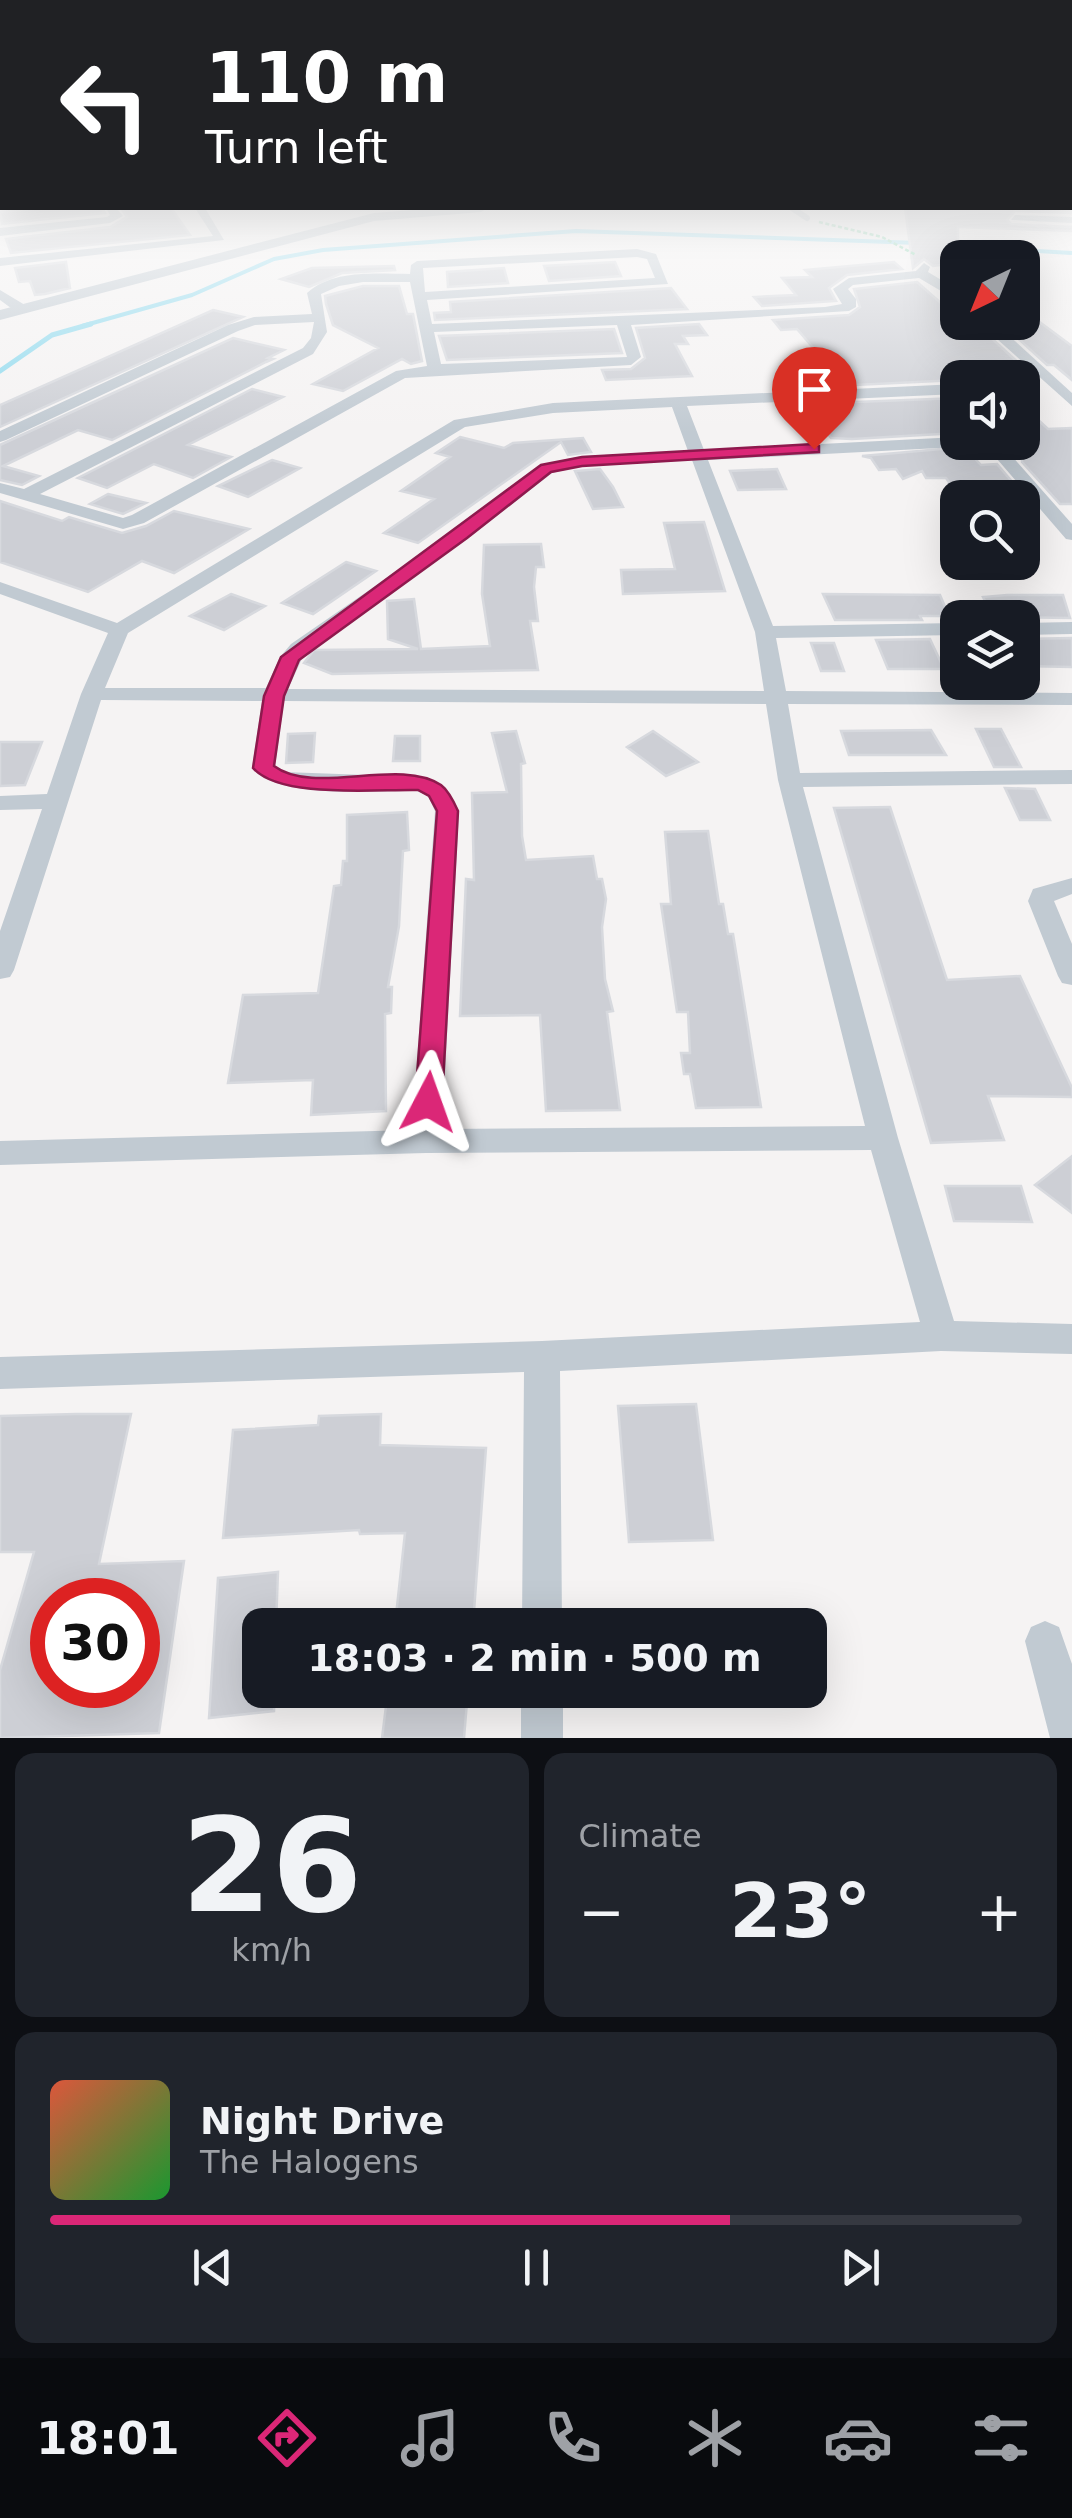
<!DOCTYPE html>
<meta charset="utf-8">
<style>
body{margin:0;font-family:"DejaVu Sans",sans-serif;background:#20242c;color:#f1f3f6;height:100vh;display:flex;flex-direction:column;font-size:38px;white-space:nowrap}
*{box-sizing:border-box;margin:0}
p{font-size:32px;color:#9ea1a6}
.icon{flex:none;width:55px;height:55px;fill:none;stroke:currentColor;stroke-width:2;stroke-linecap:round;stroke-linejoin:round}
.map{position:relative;height:1738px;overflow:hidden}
.details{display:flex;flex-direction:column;gap:15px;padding:15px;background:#0d0f14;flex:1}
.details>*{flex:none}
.guide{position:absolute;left:0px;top:0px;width:1072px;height:210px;box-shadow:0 10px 40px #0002;background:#202124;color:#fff;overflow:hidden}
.needle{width:65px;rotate:223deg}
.buttons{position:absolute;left:940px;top:240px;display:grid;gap:20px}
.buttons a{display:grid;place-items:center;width:100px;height:100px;border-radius:20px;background:#171b24;box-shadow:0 10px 40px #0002;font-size:50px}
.speed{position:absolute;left:30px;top:1578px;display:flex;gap:20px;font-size:50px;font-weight:700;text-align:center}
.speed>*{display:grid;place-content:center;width:130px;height:130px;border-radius:50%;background:#171b24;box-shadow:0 10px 40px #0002;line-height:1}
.speed .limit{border:15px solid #d22;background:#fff;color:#111}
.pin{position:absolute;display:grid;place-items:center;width:85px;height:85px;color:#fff;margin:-102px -42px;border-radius:50% 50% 50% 0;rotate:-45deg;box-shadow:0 0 10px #0007}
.pin .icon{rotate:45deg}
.me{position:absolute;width:110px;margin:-55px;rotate:4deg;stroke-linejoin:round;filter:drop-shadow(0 0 8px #0008)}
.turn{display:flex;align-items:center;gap:35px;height:210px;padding:0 40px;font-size:45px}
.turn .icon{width:130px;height:130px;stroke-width:2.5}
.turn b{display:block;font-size:70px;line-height:85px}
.big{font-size:75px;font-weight:800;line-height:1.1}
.details .tile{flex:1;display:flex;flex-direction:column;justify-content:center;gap:15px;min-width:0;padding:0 35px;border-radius:20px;background:#20242c}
.details .dial{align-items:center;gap:0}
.dial b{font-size:130px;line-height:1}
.song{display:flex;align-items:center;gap:30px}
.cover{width:120px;height:120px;border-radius:15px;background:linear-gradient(135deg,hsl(10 70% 55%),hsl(130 70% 35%))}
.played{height:10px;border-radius:5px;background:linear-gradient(90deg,#db2777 70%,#363941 70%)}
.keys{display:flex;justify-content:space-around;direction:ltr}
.heat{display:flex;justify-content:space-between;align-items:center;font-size:55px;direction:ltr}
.details .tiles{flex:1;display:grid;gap:15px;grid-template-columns:1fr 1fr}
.tile:last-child{grid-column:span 2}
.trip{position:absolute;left:242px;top:1608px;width:585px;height:100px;border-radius:20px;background:#171b24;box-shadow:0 10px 40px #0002;font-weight:800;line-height:100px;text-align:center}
.menu{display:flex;height:160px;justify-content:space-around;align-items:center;background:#090b0e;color:#9ea1a6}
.menu .icon{width:70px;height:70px}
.menu .selected{color:#db2777}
.menu b{font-size:45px;color:#f1f3f6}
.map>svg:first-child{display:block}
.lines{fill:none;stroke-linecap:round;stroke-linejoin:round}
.stream-far1{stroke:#90daee;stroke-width:4}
.stream{stroke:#90daee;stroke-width:5}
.building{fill:#cdcfd5;stroke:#d7d9de;stroke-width:2.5;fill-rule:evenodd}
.path{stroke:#7ad0a6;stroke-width:2.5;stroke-dasharray:4 2.5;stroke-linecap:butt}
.service{stroke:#c1cad2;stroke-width:6}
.minor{fill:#c1cad2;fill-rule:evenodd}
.tertiary{fill:#c1cad2;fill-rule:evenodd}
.route{fill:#db2777;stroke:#8e194d;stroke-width:2.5}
</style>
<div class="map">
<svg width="1072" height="1738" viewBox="0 0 1072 1738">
<rect width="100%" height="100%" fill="#f5f3f3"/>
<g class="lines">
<!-- stream-far1 -->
<path class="stream-far1" d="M948,246l124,7
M82,326l110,-31 82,-36 49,-9 253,-19 343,12"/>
<!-- stream -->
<path class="stream" d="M0,371l52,-36 39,-11"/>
</g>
<!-- building -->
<path class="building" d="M43,208h59l3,5 -103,11 -2,-12z
M121,208h50l19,27 -179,18 -5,-14 104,-12 17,-10z
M905,208h167v5l-57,-2 -8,9 4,4 61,3v4l-114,-4v36l-25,3 -9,-7 -11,9z
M66,262l4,26 -25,6 -10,1 -5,-14 -11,1 -4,-14z
M615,262l6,14 -72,5 -5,-15z
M894,262l8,7 -55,6 -18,13 7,13 -74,5 -8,-9 42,-2 -14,-17 30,-1 -7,-7z
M394,266l1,4 -53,3 -33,14 -28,-8 31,-11z
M504,268l4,15 -60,4 -1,-15z
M917,282l41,36v4h16l50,46 -66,12 -165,8 -10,-13 50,-4 -36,-42 -16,1 -8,-10 76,-5 11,-8 -6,-18z
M363,286h36l8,28h6l9,47 -11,3 -9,-5 -59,32 -30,-7 65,-36 -45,-23 -7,-21 -1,-8z
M671,288l16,21 -252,11 -1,-7 17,-1 -1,-10z
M1022,309l50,37v34l-18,-15h-7l-47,-43h22z
M213,310l30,7 -243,110v-22z
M699,324l8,11 -24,1 5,8h-13l17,32 -86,4 -4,-10 29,-1 14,-11 -9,-30z
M614,329l8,24 -175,7 -8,-24z
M233,338l51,12 -16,8 5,1 -7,3 -154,78 -34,-10 -75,36 36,10 -17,9 -22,-5v-35z
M252,389l31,8 -95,48 43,12 -38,21 -39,-14 -47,24 -29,-10z
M958,398v35l-106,6 -21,-1 -26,-34z
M1022,405l26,24 24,-1v76h-12l-38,-42z
M460,437l44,11 9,-5 70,-5 8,14 -23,3 -7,-13 -143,101 -34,-10 50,-34 -33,-8 49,-34 -14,-4z
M964,447l17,18 16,-1 35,41h-10v-7h-62l-14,-20h-20l-4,-7 -19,8 -7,-10 -17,1 -8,-12 -9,-2z
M272,460l28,8 -52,29 -30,-11z
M600,469l13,18 10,20 -30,2 -18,-38z
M777,469l9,20 -48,1 -8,-19z
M108,494l38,9 -23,11 -33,-10z
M0,501l62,20 7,-4 53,16 24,-7 28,-15 75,18 -75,44 -32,-12 -54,31 -88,-30z
M704,522l21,69 -102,3 -2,-24 54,-1 -11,-46z
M541,544l3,23h-8l-2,20 4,34h-8l8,49 -206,4 -28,-11 10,-13 104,-1 -30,-10 -1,-38 27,-2 7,50 69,-3 -8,-52 2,-49z
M346,562l30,9 -63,43 -31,-11z
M231,594l34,12 -41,24 -34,-14z
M823,594l117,1 9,21h-29l2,4h-87z
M1007,595h56l7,23 -77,-1 -10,-20z
M1072,638v29l-50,-1v-27z
M930,639l14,30h-56l-12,-29z
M811,643h23l10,28h-23z
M976,729h25l20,38h-27z
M931,730l15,25h-97l-8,-24z
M516,731l9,32 -4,1 1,72 4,24 67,-4 4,23h5l4,20 -4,28 3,52 8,32 -6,1 13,98 -74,1 -6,-96 -80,1 6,-137 8,1 -2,-87 35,-1 -15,-59z
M653,731l45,31 -32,14 -39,-29z
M315,733l-2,29 -27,1 2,-29z
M395,736h25v25h-27z
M0,742h42l-17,43 -25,1z
M1005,788l30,1 15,31h-30z
M890,807l57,173 73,-4 52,112v9l-84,-1 16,44 -73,3 -97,-335z
M407,812l2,38 -6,1 -4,75 -11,61h4l-1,26 -6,1 1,97 -75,4 2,-35 -85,3 15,-88 75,-2 16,-107 7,-1 2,-24h4v-46z
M708,831l11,73h4l5,30h5l28,173 -65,1 -6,-34h-6l-3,-21h9l-2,-41h-11l-16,-108h10l-6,-72z
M1072,1156v57l-37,-28z
M945,1186h76l11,36 -78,-1z
M696,1404l17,136 -84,2 -11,-136z
M76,1414h55l-32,150 85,-3 -25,172 -159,5v-68l34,-118h-34v-136zM52,1600h86v85h-86z
M381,1414l-1,31 106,3 -13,177h-78l10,-92 -45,1 -1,-4 -136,8 10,-108 85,-5 1,-9z
M278,1572l-2,53h-16v65h15l-1,21 -65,7 9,-140z
M388,1690h80l-4,48h-82z"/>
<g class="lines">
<!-- path -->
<path class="path" d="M819,222l63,15 34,18"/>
<!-- service -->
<path class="service" d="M792,208l15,10"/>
<!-- minor -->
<path class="minor" d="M106,208h10l7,8 -13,7 -110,13v-8l107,-11 3,-2z
M195,208h10l19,32 -224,26v-8l213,-22z
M1015,215l57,2v6l-61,-3z
M637,249l19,5 12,30 -241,16 5,24 393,-17 17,-3 -9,-15 16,-11 67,-7 8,-8 6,4 -2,5 30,18v11l-39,-23 -66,7 -5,4 8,10v8l-7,4 -218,14 10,32 -10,8 -226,13 -261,145 -21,6 -123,-36v-10l24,6 279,-141 8,-10 3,-16 -59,3 -17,6 -232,109 -6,2v-11l228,-106 26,-8 58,-3 -5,-21c27,-24 69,-19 103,-19l1,-9 6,-4zM637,257l10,2 8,19 -230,14 -2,-24zM363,282h47l17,84 -31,5 -264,144 -9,3 -83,-24 273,-140 14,-22 -6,-38 18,-8zM617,325l10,32 -186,7 -7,-32z
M0,290l25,15v6h-10l-15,-11z
M978,322h16l78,71v13z
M958,384v10l-271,12 17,44 254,-13v5h8l-8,5 -250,13 65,166 185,-3v12l-182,3 10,53 286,2v12l-284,-1 12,69 272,-3v14l-269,3 95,351 56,183 118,3v30l-131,-3 -381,20 2,254h-40l2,-253 -524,17v-32l542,-16 378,-19 -49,-172 -445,3 -426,12v-24l412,-11 23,-319 -7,-15 -11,-5c-41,-1 -138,9 -165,-23l10,-67 -161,-1 -87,270 -4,7 -10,2v-48l42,-122 -42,1v-14l47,-2 34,-100 27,-61 -108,-39v-12l117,41 337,-203 99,-17zM672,407l16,44 -106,5 -42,9 -85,66 -164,113 -11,13 -14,31h-161l23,-55 337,-206 88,-14zM692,460l63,172 9,59 -476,-2 17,-37 162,-113 85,-66 30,-7zM284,701l482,3 12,76 87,346 -423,3 17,-318 -14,-24 -23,-10 -138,-5 -9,-6z
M973,442l30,4 69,78v16l-6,-1 -75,-87z
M1072,622v12l-50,1v-12z
M1072,878v16l-18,7 18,43v41l-10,-2 -4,-7 -30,-75 5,-12z
M1045,1621l14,6 13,37v74h-22l-25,-97 6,-14z
M521,1690h42v48h-42z"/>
<!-- tertiary -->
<path class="tertiary" d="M1070,189h2v5l-2,-1z
M438,208h50l-7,4 -107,9 -374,99v-10l374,-97z"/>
</g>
<!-- sky -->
<linearGradient id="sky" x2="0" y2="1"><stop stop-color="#85c3ea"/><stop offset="0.44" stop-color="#fafafa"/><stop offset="1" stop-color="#fafafa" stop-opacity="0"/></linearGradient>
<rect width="1072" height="433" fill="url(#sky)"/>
<!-- route -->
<path class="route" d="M814,444l5,2v6l-237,14 -31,6 -84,66 -168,122 -15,36 -10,70c40,30 125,-9 167,19 8,6 13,17 17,26l-16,291 -4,8h-19l-4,-8 22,-291 -8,-15 -11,-6c-42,-1 -138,9 -165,-22l11,-72 17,-39 260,-192 41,-8z"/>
</svg>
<div class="buttons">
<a><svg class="needle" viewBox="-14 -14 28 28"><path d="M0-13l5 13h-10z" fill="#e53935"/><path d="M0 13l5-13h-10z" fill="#9ea1a6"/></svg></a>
<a><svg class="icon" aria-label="sound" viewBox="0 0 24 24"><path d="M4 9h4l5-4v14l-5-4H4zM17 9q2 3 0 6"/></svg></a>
<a><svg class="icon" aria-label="search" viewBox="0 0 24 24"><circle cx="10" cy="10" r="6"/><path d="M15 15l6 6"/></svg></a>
<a><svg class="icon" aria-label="layers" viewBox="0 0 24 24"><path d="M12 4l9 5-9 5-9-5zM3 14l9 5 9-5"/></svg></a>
</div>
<div class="speed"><div class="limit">30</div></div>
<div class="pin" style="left:814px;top:449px;background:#d93025"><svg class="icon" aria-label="arrive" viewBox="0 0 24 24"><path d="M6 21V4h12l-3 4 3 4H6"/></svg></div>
<svg class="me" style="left:428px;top:1102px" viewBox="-20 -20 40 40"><path d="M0-17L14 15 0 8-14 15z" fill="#db2777" stroke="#fff" stroke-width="4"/></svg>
<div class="trip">18:03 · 2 min · 500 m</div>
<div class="guide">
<div class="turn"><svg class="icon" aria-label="left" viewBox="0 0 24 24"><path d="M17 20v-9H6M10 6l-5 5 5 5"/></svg><div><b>110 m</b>Turn left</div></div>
</div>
</div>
<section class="details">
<div class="tiles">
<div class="tile dial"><b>26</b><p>km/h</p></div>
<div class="tile"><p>Climate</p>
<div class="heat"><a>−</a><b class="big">23°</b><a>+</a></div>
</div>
<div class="tile">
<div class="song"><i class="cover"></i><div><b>Night Drive</b><p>The Halogens</p></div></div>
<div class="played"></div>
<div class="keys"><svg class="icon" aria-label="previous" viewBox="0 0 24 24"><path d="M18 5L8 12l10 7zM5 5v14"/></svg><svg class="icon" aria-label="pause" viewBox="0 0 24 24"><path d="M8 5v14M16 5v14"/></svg><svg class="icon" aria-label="next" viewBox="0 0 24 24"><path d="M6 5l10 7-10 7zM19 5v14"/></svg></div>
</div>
</div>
</section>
<nav class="menu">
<b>18:01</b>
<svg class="icon selected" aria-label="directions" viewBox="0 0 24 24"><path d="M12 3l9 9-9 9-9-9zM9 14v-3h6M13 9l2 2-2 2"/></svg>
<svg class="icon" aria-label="music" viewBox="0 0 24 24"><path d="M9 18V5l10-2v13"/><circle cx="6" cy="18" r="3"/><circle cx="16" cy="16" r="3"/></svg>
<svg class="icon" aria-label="phone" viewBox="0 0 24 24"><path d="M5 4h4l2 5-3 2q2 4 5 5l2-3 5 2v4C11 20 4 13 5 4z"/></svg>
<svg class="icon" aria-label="climate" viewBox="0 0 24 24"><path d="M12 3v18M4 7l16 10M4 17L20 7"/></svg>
<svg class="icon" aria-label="car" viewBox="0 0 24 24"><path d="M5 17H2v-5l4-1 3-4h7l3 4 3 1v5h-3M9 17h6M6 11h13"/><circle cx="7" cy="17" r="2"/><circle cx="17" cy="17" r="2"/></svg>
<svg class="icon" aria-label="filters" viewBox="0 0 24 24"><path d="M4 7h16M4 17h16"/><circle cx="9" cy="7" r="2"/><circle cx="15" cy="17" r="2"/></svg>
</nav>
